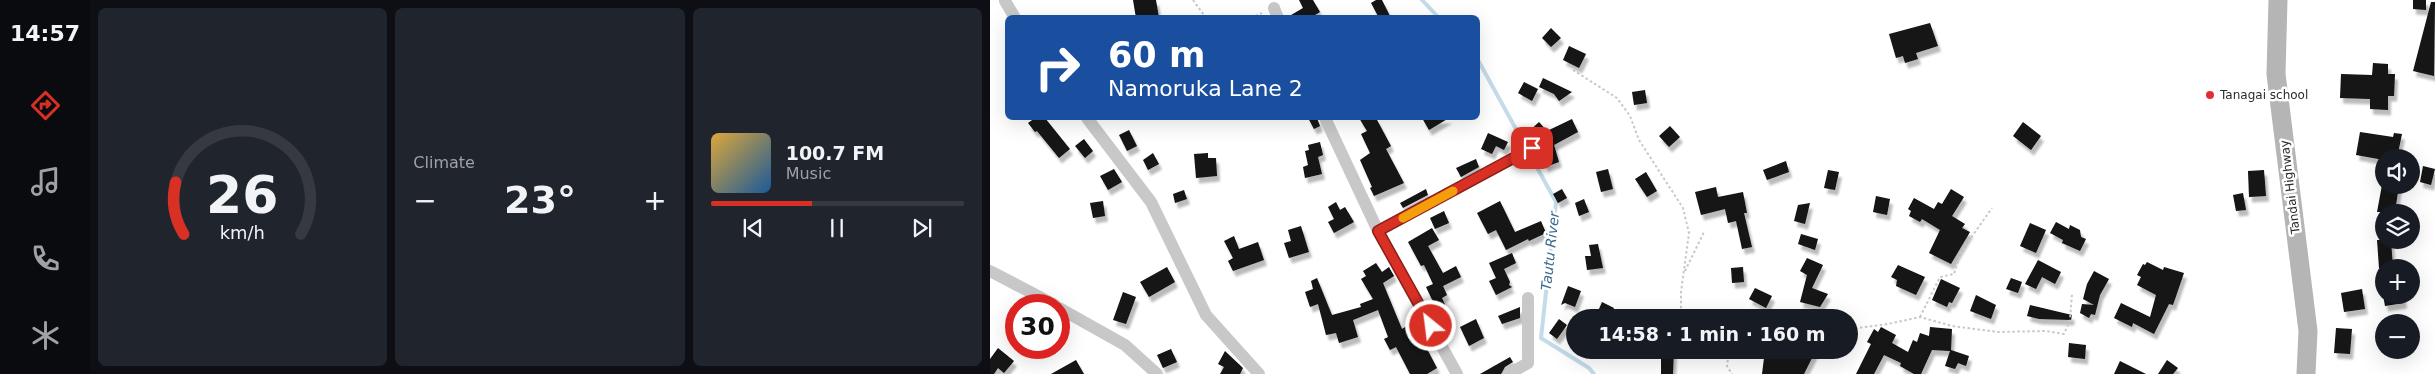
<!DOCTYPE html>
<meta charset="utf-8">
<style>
body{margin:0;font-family:"DejaVu Sans",sans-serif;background:#20242c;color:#f1f3f6;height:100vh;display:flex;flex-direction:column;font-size:19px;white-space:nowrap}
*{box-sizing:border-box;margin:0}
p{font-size:16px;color:#9ea1a6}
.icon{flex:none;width:28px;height:28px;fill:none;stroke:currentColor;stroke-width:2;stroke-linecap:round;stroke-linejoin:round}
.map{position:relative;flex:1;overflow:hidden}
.details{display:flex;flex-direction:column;gap:8px;padding:8px;background:#0d0f14;width:900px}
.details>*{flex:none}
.top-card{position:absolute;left:15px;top:15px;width:475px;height:105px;border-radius:8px;box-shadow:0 5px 20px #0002;background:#1a4fa0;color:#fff;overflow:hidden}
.fabs{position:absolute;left:1385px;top:149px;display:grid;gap:10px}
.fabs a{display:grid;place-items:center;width:45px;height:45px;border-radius:50%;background:#171b24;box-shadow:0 5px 20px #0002;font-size:25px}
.speed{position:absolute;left:15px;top:294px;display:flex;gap:10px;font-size:25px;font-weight:700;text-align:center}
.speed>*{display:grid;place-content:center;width:65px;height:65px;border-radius:50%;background:#171b24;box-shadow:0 5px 20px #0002;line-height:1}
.speed .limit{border:8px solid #d22;background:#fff;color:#111}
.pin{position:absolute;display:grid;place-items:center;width:42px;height:42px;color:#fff;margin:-21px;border-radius:10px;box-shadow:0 2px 8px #0006}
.me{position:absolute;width:55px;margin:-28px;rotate:331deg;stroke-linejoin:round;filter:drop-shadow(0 0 4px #0008)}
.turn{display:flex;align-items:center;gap:18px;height:105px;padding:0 20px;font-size:22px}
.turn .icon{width:65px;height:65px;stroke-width:2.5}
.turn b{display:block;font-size:35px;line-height:42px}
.big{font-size:38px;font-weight:700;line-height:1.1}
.details .card{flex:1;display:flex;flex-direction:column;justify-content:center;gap:8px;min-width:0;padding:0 18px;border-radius:8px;background:#20242c}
.details .dial{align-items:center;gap:0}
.dial svg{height:130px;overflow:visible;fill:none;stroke:#363941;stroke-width:7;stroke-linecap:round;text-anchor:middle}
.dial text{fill:#f1f3f6;stroke:none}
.song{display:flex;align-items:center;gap:15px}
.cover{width:60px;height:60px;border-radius:8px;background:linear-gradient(135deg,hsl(40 70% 55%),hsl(210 70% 35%))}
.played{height:5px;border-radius:2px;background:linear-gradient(90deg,#d93025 40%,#363941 40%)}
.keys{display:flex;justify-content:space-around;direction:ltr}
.heat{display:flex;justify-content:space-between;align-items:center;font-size:28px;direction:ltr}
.details .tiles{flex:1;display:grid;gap:8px;grid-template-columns:repeat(3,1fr)}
.trip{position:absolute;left:576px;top:309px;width:292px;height:50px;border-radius:25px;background:#171b24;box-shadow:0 5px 20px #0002;font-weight:700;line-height:50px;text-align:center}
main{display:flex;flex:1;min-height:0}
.dock{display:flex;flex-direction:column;width:90px;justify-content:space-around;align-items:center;background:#090b0e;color:#9ea1a6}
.dock .icon{width:35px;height:35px}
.dock .selected{color:#d93025}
.dock b{font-size:22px;color:#f1f3f6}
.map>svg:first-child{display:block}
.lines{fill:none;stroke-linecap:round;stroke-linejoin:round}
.stream{stroke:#c4dbea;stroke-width:4}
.building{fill:#121212;filter:url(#shadow)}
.path{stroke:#c8c8c8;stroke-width:2;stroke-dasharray:2.5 2.5;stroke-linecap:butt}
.minor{stroke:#c8c8c8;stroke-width:12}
.secondary{stroke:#b5b5b5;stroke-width:19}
.route-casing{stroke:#8d1f18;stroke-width:12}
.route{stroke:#d93025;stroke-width:9}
.slow{stroke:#f59e0b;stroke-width:9}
.poi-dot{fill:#e52b36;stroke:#fff;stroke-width:2}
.labels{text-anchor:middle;stroke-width:5;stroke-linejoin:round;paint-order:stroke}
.poi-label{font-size:12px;fill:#2b2b2b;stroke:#fff;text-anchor:start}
.street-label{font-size:12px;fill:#2b2b2b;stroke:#fff}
.water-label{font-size:14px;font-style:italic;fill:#3a6b8c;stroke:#fff}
</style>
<main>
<nav class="dock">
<b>14:57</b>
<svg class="icon selected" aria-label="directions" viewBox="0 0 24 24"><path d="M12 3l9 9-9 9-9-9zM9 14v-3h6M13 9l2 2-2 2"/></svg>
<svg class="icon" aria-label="music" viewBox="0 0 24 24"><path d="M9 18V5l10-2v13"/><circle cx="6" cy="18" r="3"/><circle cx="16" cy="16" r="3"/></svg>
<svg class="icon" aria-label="phone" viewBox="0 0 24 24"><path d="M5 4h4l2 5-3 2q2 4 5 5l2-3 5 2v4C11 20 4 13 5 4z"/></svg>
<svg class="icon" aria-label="climate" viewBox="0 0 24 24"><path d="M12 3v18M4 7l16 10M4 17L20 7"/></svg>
</nav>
<section class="details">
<div class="tiles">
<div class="card dial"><svg viewBox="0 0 100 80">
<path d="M14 69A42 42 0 1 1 86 69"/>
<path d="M14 69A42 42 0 0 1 9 37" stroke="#d93025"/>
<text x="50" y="56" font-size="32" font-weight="700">26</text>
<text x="50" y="72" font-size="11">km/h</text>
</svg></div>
<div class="card"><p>Climate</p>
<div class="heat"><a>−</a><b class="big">23°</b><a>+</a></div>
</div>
<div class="card">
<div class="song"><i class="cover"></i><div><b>100.7 FM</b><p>Music</p></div></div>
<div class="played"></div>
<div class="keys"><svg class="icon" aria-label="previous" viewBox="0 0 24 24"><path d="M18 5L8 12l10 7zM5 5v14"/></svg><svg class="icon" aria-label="pause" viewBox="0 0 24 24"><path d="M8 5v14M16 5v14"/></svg><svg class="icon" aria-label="next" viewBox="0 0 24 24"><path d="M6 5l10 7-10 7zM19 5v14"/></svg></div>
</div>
</div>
</section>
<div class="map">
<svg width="1445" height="374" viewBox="0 0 1445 374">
<defs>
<filter id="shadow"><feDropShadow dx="3" dy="5.5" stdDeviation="1" flood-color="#0004"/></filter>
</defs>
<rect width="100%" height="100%" fill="#fff"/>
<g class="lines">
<!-- stream -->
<path class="stream" d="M432,0l17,18
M488,60l78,142 -15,136 48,30 5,6"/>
</g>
<!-- building -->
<path class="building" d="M143,0h23l3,18h-23z
M309,0h14l7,12 -10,6h-24l17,-10z
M386,0h6l9,18h-12l-8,-15z
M1423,0h13v10l-13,-1z
M1441,2h4l-1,74 -21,-5z
M940,23l8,23 -22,7 2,6 -13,4 -2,-7 -7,2 -7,-24z
M561,28l10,10 -10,9 -9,-9z
M579,46l17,8 -7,14 -16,-8z
M1383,63l15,1v10h7l-1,22h-6v14l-18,-1v-10l-30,-1 1,-24 31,1z
M553,78l29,14 -13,9 -5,-7 -15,-7z
M534,82l14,7 -6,12 -14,-8z
M655,90l2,13 -13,2 -2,-13z
M45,118h10l25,31 -11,9 -22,-27 -2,1 -7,-9z
M318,118h9l3,8 -6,3z
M369,118h17l15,28 -5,3 18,34 -30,13 -4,-8 2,-1 -12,-27 10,-7 -9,-19 6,-3z
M432,118h27l-20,12z
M582,119l6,13 -24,13 5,17 -14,5 -6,-22 -12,-12 12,-11 8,9z
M1033,122l18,14 -10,14 -18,-14z
M680,126l10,11 -11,10 -10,-11z
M139,130l8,16 -10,5 -8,-16z
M1370,132l33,5 1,-4 8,1 -5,24h-13v2l-28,-5z
M498,133l20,9 -4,8 -8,-4 -4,8 -11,-5z
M94,139l9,12 -8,7 -10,-12z
M330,142l3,13 -5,2 4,17 -17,4 -2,-11 5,-2 -3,-14 4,-1 -1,-5z
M163,153l6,11 -11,6 -5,-10z
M218,153v5h8l1,18 -21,2 -2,-24z
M486,159l3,8 -18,10 -5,-9z
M796,161l3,11 -22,8 -4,-10z
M1433,166l12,3 -4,16 -11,-3z
M124,169l8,13 -14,8 -8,-14z
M618,169l5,20 -12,3 -5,-20z
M838,170l11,2 -4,18 -11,-2z
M1274,170l2,26 -17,1 -1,-26z
M656,172l11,19 -10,6 -12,-18z
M1392,185h17l-4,27h-18z
M726,187l2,10 25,-5 4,21h-3l8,34 -10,2 -6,-28 -8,2 -3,-14 -24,6 -6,-23z
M436,189l2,6 -25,13 -3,-5z
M572,189l5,9 -9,5 -5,-9z
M961,189l13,8 -12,19 13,8 -3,4 8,4 -19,32 -22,-11 11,-23 -18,-11 -2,3 -11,-6 2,-5 -3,-2 6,-11 20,11 4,-7 4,2z
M194,190l3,9 -12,4 -2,-9z
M1253,193l3,17 -10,1 -3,-16z
M886,196l14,3 -3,16 -14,-3z
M594,199l5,13 -10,4 -4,-13z
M113,201l2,15 -12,2 -3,-15z
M510,201l15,31 26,-11 5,12 -17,8 -1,-2 -22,11 -10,-20 -8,4 -11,-21z
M346,202l4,8 5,-3 9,15 -20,11 -6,-11 6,-3 -6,-12z
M820,203l-5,21 -11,-3 4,-16z
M454,211l5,12 -14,6 -5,-11z
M1066,222l13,7 1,-4 10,5 1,7 5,2 -6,12 -18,-8 1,-3 -13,-7z
M1040,223l16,7 -10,23 -16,-7z
M311,226l8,26 -20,6 -5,-15 7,-2 -3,-11z
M442,228l7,12 -11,6 15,27 13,-7 5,11 -18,9 4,9 -5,3 4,9 -9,3 -11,-23 7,-3 -9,-19 -3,1 -13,-24z
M811,234l17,5 -3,11 -17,-6z
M244,236l5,13 19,-7 6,18 -31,11 -5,-10 5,-3 -9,-17z
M1387,240h14l2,28h-14z
M608,244l5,24 -16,2 -2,-14h6l-2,-11z
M522,253l4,10 -12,6 6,13 -1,3 3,2 -16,8 -7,-14 7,-3 -7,-15z
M817,258l16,7 -11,23 16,6 -8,13 -20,-5 7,-27 -7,-4z
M1048,260l23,12 -6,12 -13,-7 -6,12 -11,-5z
M1157,262l16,8 1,-3 20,6 -11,32 -4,-1 -15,30 -21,-11 -1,4 -18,-9 7,-15 29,14 6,-22 -19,-10 4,-8 -4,-2 6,-11 2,1z
M386,263l6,9 7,-5 5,9 -11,7 19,46 11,-7 24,46 -10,6h-17l-14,-27 -6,3 -6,-11 4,-2 -10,-27 -25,10 5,17 -19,6 -3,-10 -10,2 -8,-31 -8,3 -5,-15 8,-3 -2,-8 6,-3 15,37 29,-8 -1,-3 13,-5 -12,-20 5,-3 -3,-5z
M908,265l27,12 -9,18 -20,-9 1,-6 -6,-3z
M177,267l8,15 -26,15 -9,-15z
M753,267l1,15 -12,1 -1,-15z
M1104,271l15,8 -9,16 -5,20 -4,-1 -2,4 -9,-5 2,-9 12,1 -11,-6 4,-15z
M1021,278l11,4 -4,11 -12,-4z
M951,279l19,9 -8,15 -3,-1 -2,5 -15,-7z
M578,286l13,5 -6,16 -10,-4 -4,2z
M765,288l17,8 -6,12 -17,-9z
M1372,289l3,20 -21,3 -3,-19z
M133,292l13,5 -10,27 -13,-4z
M986,295l20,10 -5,14 -21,-8z
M1393,295h20l1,8 -19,3z
M612,302l12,6 -4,10h-15z
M1040,305l42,10 -1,5 -32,-1 -12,-3z
M530,307v11l-18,6 -4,-8z
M486,319l8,19 -15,8 -9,-19z
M569,319l8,6 -10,14 -8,-6z
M891,327l15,8 -4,8 16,9 5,-12 4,2 3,-9 9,3 1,-9 22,2 -1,21 18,6 -3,10 -8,-3 -3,6 -10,-3 5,-15 -18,-1 -11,24h-7l-14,-8 1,-3 -17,-8 -10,19h-18l15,-30 -4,-2 7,-13 4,3z
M1346,328l16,1 -2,25 -16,-1z
M1079,343l17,2 -1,14 -17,-2z
M8,348l16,13 -10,12 -6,-5 -4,6h-4v-15z
M181,349l6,13 -14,6 -6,-13z
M671,350h13l-1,24h-12z
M775,350h51l-12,24h-42z
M235,351l18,17 -3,6h-20l4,-7 -6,-3z
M520,357l3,5 -8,5 -4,7h-21z
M86,360l8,14h-33z
M1177,360l11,8 -5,6h-15z
M1130,361l26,13h-32z"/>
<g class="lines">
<!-- path -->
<path class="path" d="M203,0l13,18
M261,18l11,-5
M583,70l44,28 13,18 9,24 44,68 6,25 -8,59v26
M695,271l19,-39
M930,317l20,-40 14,-3 7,-22 31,-44
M860,329l38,-5 32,-7 32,9 46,6 48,-1 18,3 6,-14 2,-26
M739,350l-2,16 5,8"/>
<!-- minor -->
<path class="minor" d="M15,1l10,17
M284,8l4,10
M97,118l64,84 55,113 53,59
M335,118l53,113 79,143
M388,231l154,-83
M0,271l65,34
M69,308l66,37 32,29
M519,374l19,-11v-65"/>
<!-- secondary -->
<path class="secondary" d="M1288,0l-2,74 32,257 -2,43"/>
</g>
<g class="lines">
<defs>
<path id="route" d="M441,326l-53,-95 154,-83"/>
</defs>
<!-- route casing -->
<use href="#route" class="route-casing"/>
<!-- route -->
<use href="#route" class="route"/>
<!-- slow -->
<path class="slow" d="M413,218l50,-27"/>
</g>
<!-- markers -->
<circle class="poi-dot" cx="1220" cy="95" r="5"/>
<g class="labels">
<!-- poi labels -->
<g class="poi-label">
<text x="1230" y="99">Tanagai school</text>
</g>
<!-- street labels -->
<g class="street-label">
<text transform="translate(1300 187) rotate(-97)" y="4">Tandai Highway</text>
</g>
<!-- water labels -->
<g class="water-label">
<text transform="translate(560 251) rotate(-84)" y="5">Tautu River</text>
</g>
</g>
</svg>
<div class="fabs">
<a><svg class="icon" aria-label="sound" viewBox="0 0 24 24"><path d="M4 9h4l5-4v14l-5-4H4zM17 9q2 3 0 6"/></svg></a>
<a><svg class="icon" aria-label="layers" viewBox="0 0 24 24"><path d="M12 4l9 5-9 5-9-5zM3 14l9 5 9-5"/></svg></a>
<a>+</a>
<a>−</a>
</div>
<div class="speed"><div class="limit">30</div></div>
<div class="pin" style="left:542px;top:148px;background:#d93025"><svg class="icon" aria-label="arrive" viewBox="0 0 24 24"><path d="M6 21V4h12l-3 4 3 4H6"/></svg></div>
<svg class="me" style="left:441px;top:326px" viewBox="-20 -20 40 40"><circle r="17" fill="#d93025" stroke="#fff" stroke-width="3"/><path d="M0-11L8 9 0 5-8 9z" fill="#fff"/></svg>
<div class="trip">14:58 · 1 min · 160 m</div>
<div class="top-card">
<div class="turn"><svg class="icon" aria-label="right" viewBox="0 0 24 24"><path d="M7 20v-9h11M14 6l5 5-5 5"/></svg><div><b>60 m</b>Namoruka Lane 2</div></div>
</div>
</div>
</main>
